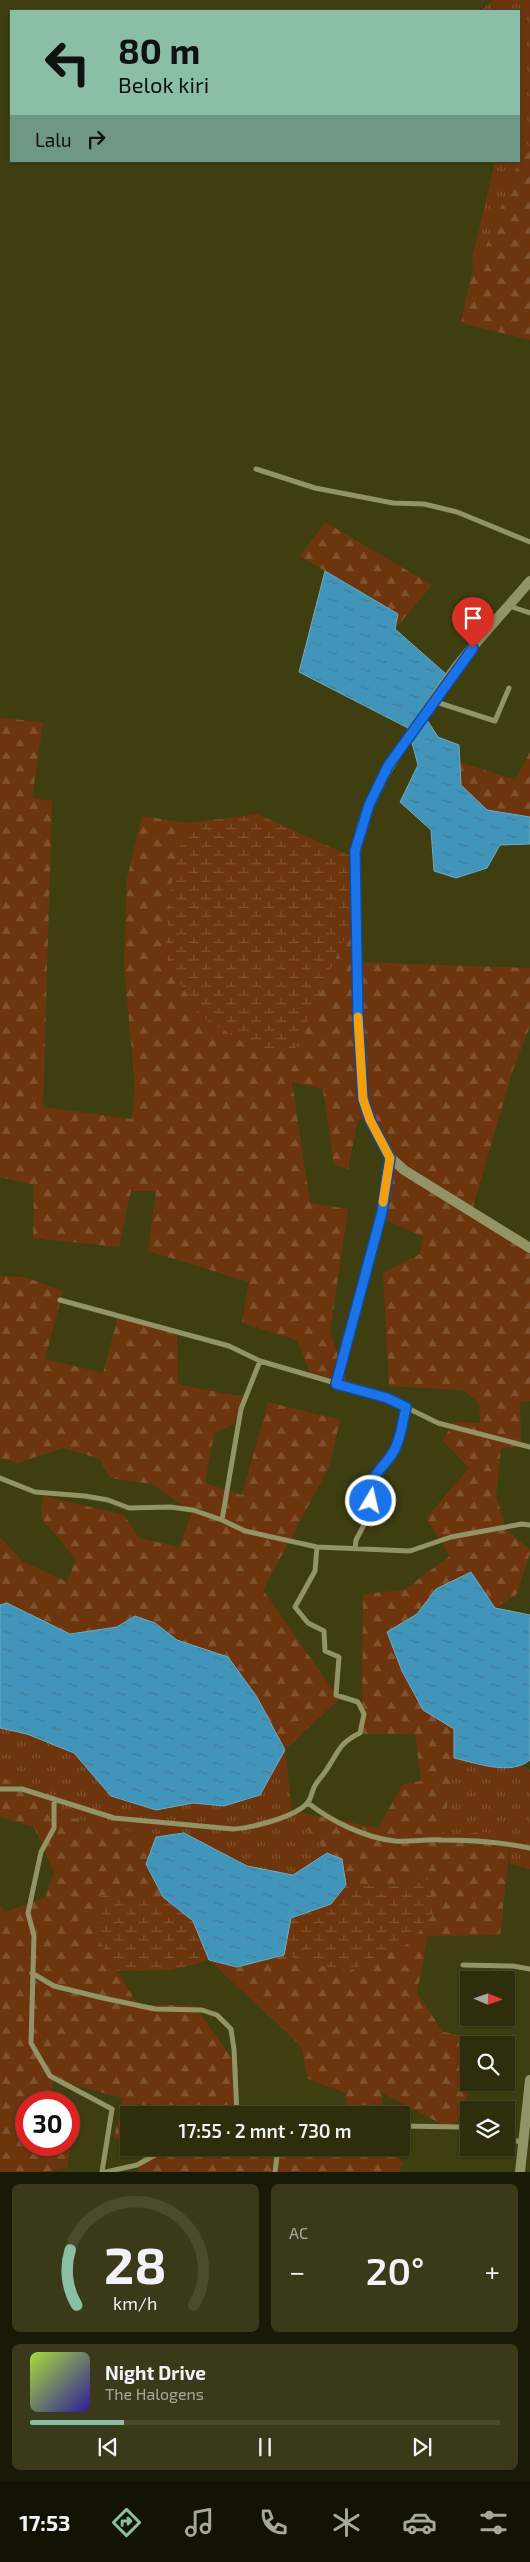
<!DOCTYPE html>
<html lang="id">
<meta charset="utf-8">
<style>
body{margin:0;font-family:"Exo 2",sans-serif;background:#3a3a1b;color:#f1f3f6;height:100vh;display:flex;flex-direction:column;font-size:19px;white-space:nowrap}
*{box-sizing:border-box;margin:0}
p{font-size:16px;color:#a7a89d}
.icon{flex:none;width:28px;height:28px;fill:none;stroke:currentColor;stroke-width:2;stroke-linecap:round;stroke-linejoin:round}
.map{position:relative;height:2172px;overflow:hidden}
.details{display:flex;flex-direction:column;gap:12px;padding:12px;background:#191907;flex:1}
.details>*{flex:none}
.guide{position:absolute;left:10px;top:10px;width:510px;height:152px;border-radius:0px;box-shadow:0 1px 4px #0004,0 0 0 1px #494a2e;background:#8abfa5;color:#111;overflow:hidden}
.needle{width:32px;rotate:92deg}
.fabs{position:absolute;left:460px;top:1971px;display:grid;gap:10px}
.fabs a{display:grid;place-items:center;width:55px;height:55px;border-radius:0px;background:#2e2e0d;box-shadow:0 1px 4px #0004,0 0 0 1px #494a2e;font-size:25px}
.speed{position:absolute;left:15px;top:2091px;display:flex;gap:10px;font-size:25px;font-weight:700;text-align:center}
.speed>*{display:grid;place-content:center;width:65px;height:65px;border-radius:50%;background:#2e2e0d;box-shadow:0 1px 4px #0004,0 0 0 1px #494a2e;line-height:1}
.speed .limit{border:8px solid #d22;background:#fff;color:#111}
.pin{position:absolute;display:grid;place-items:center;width:42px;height:42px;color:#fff;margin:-51px -21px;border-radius:50% 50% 50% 0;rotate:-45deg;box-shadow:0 0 5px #0007}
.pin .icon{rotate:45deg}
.me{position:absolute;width:55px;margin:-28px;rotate:9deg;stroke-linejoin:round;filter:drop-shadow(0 0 4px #0008)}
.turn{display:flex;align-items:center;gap:18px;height:105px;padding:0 25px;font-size:22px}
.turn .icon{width:65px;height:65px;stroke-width:2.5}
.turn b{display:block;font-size:35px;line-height:42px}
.then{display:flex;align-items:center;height:48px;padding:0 25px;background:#0003;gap:10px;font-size:19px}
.big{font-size:38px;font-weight:600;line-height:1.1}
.details .widget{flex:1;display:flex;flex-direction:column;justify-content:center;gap:8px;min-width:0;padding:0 18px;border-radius:8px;background:#3a3a1b}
.details .dial{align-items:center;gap:0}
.dial svg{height:130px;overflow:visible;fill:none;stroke:#494a2e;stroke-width:7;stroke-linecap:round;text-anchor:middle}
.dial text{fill:#f1f3f6;stroke:none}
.song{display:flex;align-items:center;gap:15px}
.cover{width:60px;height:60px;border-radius:8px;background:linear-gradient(135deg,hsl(80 70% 55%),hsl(250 70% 35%))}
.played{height:5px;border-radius:2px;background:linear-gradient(90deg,#8abfa5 20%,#494a2e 20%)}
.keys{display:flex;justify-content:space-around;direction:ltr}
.heat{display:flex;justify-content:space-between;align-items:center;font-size:28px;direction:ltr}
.details .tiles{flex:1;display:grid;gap:12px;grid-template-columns:1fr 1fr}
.widget:last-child{grid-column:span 2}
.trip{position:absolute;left:120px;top:2106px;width:290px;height:50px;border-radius:0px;background:#2e2e0d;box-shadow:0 1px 4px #0004,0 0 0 1px #494a2e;font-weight:600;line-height:50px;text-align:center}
.tabs{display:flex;height:80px;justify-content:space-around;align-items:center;background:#121205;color:#a7a89d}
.tabs .icon{width:35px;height:35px}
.tabs .current{color:#8abfa5}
.tabs b{font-size:22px;color:#f1f3f6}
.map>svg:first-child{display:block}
.grass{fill:url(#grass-tufts)}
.forest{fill:url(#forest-firs)}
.wetland{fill:url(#wetland-marsh)}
.water{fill:url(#water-ripples);stroke:#70abbd}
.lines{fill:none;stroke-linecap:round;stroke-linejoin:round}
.street{stroke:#929466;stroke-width:5}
.secondary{stroke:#929466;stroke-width:10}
.route-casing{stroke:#114b97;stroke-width:12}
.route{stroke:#1a73e8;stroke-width:9}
.slow{stroke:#f59e0b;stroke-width:9}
</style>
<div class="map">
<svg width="530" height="2172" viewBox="0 0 530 2172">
<defs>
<pattern id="grass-tufts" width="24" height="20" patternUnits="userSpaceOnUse" patternTransform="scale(1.25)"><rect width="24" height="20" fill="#6d350e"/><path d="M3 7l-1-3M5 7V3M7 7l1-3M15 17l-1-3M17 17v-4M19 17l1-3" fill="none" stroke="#815230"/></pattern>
<pattern id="forest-firs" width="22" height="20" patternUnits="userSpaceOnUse" patternTransform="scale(1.25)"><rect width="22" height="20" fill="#6d350e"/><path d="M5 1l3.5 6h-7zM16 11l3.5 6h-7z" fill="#815230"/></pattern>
<pattern id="wetland-marsh" width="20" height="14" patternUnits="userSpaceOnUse" patternTransform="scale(1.25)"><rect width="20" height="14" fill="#6d350e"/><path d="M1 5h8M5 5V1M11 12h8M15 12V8" fill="none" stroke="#815230"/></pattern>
<pattern id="water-ripples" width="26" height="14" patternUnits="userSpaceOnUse" patternTransform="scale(1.25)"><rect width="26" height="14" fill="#4295ba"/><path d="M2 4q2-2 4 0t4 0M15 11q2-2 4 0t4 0" fill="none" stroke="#427c94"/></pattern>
</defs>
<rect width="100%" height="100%" fill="#3e3e11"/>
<!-- grass -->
<path class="grass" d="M493,0h37v146l-8,7 -42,109 -7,5 -1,-7 23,-99h24v-150h-39z
M0,1728l27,6 48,19 36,43 45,14 37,-7 31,3 36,-11 25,-45 7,61 35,42 -34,22 -46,-9 -63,-33 -28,4 -97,-22 -59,-40z
M454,1758l39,9 30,-2 7,6v98l-20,-5v-20l-67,-9z"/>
<!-- forest -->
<path class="forest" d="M530,146v194l-69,-17 12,-56 7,-5 42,-109z
M325,522l107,63 -37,44 3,-15 -98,-58z
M0,718l43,4 -11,76 20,3 -9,306 89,12 3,-32 -11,-122 3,-86 15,-63 45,7 -15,57 181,39 3,43 174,6v58l-18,47 -40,137 58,35v156l-10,1 1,45 -20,1 -5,47 10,35 24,19v4l-13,41 -22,14 -24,-36 -35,17 -19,25 -30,18 36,78 31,19v29l-11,77 45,-3 22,12 -10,91 -72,1 -11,57 26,39 47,8 -2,5h-19v37l3,1 -19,47 -71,-37v22h-35l-1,-22 -38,-14 -7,-33 -92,-86 28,7 47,-12 64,17 79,-98 -26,12 -55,-1 -4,-26 -15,-6 -35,-42 86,17 25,-44 18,-3 -6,-47h-53l1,-140 41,-4 46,-34 -24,-38 43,-50 -26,-27 10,-19 27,1 -1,-20 -16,-13 -74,-4 -6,-113 37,-19 3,-17 -43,-20 10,-73 -13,-20 -19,-5 -10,50 -14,-4 -11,-76 -31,-7 18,121 38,6 -18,123 18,52 -38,-12 -13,-32 -55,-17 7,-41 -101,-31 8,-60h-25l-12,56 -86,-9 1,-53 -34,-8z
M530,752v65l-43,-7 -26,-25 -1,-23 55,18z
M0,1276l25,1 38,14 -18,68 58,14 15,-56 59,18 1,49 65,13 -9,27 -20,9 -9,50 37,12 26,-93 72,18 -10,45 -67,125 76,109 -54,51 -28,-53 -29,-40 -51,-17 -22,-17 -20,-7 -18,11 -47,7 -63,-31 -7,2v-68l22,24 45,21 9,-23 -35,-41 2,-22 81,19 15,23 40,9 13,-35 -40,-28 -42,-6 -10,-19 -37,-11 -45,15 -18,-5z
M0,1775l59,40 97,22 -10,27 17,33 -26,3 -36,-5 -5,40 42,70h56l44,62 -3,48h-106v28l-15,-5 9,-40 -69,-18 -6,22h-22v43h43v-7l3,2 -5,28 -22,4h-45v-267l5,7 40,-14 9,-25 -20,-46 -34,-10z
M143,2148h248l12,15 -4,9h-261l8,-23z"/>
<!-- wetland -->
<path class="wetland" d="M257,814l94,42 2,63 -61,137 -48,-13 -46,-29 -33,-58 7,-76 15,-57z
M427,1874l9,37 -26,32 -63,29 -63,-17 7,-37 40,-14 15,-19 55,1z
M101,1895l36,5 26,-3 30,24 16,39 -37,10 -55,1 -21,-36z"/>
<!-- water -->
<path class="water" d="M325,571l73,43 -3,15 51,45 -24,38 16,25 21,8 2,40 26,25 43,7v27l-30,1 -13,23 -31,10 -22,-7 -3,-41 -31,-28 18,-37 -10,-37 -109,-56z
M471,1572l24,36 35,7v145c-19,16 -54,3 -76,-2v-29l-31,-19 -21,-39 -15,-39 30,-18 19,-25z
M7,1603l63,31 47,-7 18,-11 20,7 22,17 51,17 29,40 28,53 -25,45 -36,11 -31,-3 -37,7 -45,-14 -37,-43 -47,-19 -27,-6v-123z
M184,1833l63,33 46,9 34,-22 15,6 4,26 -15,19 -40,14 -7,37 -47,12 -28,-7 -16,-39 -30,-24 -17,-33 10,-27z"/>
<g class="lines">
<!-- street -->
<path class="street" d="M256,469l59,19 78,15 31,1 33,8 73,30
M509,606l21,7
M433,701l62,20 14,-33
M60,1300l169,46 31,15 127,37 51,25 92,24
M336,1384l46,-172 8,-53
M0,1478l35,14 50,4 23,4 21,8 41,-1 23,3 29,10 23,11 72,16 93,4 41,-14 71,-13 8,1
M222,1520l19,-111 19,-48
M355,1549l1,-9 11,-21 4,-18v-17l8,-15 16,-20 11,-42
M0,1789h22l92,29 119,11c18,-1 64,-12 75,-27 4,-5 4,-13 8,-18 3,-5 8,-10 11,-15 12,-18 12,-26 33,-36l4,-19 -6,-12 -22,-7 3,-38 -14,-6 -1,-20 -16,-8 -13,-16 20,-36 2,-24
M54,1799v29l-13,24 -13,61 6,23 -3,107 19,33 62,33 -10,63
M308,1803c23,18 57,35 87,38 16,1 31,-2 47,-1 29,0 59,2 88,8
M463,1965l50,1 17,3
M32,1973l22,13 49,12 52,11 47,1 15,5 14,14 3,20 3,66
M401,2126l60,1 8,2
M506,2139l16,3
M106,2172l31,-7 31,-17
M275,2172l3,-24"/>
<!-- secondary -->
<path class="secondary" d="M530,581c-23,27 -47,53 -69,80 -16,20 -29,42 -44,63 -29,43 -61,89 -62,143l3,150 5,82 7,21 21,38 13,12 126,78
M520,2172l10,-92"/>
</g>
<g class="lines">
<defs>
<path id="route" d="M371,1501c-4,-28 14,-32 24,-52 6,-12 8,-29 11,-42l-19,-9 -51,-14 46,-172 8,-54 -20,-38 -7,-21 -5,-82 -3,-166 14,-46 19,-39 85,-118"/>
</defs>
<!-- route casing -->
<use href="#route" class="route-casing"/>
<!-- route -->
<use href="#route" class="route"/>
<!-- slow -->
<path class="slow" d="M358,1017l5,82 7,21 20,38 -7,44"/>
</g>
</svg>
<div class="fabs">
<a><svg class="needle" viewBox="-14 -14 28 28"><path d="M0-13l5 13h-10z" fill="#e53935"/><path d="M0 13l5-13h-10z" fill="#a7a89d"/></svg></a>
<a><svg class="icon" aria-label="search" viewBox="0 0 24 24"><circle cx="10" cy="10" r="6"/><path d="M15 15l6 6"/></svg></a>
<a><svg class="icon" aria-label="layers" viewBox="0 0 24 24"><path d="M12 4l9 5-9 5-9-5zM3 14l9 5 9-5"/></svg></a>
</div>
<div class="speed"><div class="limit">30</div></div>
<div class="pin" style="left:473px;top:648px;background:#d93025"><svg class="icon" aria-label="arrive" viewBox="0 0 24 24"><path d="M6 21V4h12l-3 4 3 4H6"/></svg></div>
<svg class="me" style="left:371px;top:1501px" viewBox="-20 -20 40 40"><circle r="17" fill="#1a73e8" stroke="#fff" stroke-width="3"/><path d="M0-11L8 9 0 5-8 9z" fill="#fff"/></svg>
<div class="trip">17:55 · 2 mnt · 730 m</div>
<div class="guide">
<div class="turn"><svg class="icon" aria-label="left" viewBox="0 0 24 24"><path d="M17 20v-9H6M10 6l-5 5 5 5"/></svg><div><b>80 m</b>Belok kiri</div></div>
<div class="then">Lalu<svg class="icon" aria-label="right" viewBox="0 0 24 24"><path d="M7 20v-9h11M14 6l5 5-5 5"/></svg></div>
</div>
</div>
<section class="details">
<div class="tiles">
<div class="widget dial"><svg viewBox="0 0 100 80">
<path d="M14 69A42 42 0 1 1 86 69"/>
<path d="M14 69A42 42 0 0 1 10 35" stroke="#8abfa5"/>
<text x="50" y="56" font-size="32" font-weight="700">28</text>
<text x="50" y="72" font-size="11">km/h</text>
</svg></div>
<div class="widget"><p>AC</p>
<div class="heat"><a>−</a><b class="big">20°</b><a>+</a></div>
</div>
<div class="widget">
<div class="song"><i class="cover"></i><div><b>Night Drive</b><p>The Halogens</p></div></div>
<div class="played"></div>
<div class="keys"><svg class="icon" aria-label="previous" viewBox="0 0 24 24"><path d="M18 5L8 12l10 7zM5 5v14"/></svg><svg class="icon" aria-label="pause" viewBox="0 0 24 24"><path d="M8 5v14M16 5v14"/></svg><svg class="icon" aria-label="next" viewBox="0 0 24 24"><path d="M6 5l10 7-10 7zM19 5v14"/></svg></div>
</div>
</div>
</section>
<nav class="tabs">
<b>17:53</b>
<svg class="icon current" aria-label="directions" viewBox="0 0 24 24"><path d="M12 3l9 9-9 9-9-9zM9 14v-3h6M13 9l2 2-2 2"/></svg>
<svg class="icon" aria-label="music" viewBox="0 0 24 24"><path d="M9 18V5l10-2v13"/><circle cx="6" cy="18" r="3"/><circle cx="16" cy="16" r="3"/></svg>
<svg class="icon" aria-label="phone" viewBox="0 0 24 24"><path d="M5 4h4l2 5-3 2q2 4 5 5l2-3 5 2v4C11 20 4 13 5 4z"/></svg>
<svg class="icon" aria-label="climate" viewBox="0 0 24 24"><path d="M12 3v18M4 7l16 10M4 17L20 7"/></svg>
<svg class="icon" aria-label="car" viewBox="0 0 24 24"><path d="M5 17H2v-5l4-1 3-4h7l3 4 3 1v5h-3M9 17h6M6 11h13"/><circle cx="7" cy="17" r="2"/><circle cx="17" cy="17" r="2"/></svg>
<svg class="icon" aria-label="filters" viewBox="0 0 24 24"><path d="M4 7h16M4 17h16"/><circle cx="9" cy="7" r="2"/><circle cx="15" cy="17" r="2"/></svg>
</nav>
